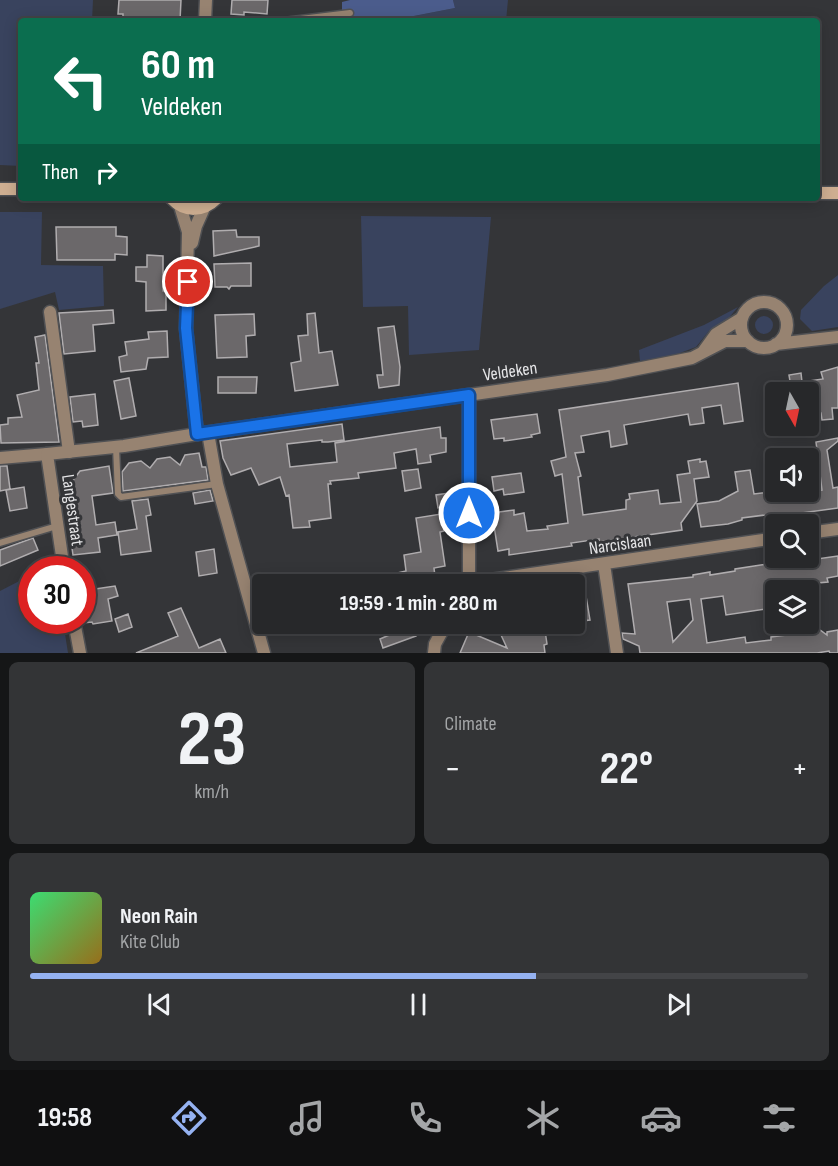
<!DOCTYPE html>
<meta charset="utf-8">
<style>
body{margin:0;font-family:"Sofia Sans Condensed",sans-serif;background:#333436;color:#f1f3f6;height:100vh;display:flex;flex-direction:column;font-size:22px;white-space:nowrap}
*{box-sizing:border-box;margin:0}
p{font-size:20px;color:#a4a6a8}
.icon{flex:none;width:33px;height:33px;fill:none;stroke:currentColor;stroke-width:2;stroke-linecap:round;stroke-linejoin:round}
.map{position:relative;height:653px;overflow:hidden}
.sheet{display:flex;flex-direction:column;gap:9px;padding:9px;background:#151617;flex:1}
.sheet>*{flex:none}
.top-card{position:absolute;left:18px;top:18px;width:802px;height:183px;border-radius:6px;box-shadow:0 3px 15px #0003,0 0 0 2px #434447;background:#0b6e4f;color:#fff;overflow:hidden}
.needle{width:39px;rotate:171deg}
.controls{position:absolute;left:765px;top:382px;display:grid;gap:12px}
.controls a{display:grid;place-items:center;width:54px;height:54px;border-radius:6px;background:#27282a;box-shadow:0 3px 15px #0003,0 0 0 2px #434447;font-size:30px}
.speed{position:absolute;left:18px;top:556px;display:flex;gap:12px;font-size:30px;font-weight:700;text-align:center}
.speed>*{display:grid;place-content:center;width:78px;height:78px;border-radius:50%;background:#27282a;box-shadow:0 3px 15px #0003,0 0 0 2px #434447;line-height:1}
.speed .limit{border:9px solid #d22;background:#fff;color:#111}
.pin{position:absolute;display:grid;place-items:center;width:51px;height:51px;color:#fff;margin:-26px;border:3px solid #fff;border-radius:50%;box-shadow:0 2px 6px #0007}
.me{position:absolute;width:66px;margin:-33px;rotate:0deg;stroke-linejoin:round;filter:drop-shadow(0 0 4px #0008)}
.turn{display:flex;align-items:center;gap:21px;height:126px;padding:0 24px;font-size:27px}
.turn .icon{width:78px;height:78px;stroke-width:2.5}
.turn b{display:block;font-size:42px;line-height:51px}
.then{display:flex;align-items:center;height:57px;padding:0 24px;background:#0003;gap:12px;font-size:22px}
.big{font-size:45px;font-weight:700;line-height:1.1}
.sheet .tile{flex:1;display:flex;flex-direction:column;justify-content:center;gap:9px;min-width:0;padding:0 21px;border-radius:9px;background:#333436}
.sheet .dial{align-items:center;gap:0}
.dial b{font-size:78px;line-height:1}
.song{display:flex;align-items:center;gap:18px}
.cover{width:72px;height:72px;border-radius:9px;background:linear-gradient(135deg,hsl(140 70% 55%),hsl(40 70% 35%))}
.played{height:6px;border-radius:3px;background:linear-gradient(90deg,#95b2f1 65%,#434447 65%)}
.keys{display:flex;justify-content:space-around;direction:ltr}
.heat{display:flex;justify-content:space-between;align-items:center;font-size:33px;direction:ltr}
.sheet .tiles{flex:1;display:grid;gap:9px;grid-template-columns:1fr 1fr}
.tile:last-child{grid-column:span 2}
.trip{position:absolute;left:252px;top:574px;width:333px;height:60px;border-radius:6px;background:#27282a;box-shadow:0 3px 15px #0003,0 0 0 2px #434447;font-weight:700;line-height:60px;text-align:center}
.menu{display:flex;height:96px;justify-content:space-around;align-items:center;background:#101011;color:#a4a6a8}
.menu .icon{width:42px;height:42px}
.menu .current{color:#95b2f1}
.menu b{font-size:27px;color:#f1f3f6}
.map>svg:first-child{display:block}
.green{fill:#39435e}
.forest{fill:#4b5c8c}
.building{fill:#6b686a;stroke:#b0adaf;stroke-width:1.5;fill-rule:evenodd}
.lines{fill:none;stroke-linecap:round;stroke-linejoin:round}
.service-casing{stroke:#505154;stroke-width:9}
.minor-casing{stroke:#505154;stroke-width:15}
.tertiary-casing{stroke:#505154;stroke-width:15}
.secondary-casing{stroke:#505154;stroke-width:15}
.service{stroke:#978371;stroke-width:6}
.minor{stroke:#978371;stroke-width:12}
.tertiary{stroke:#978371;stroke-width:12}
.secondary{stroke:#ceae91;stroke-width:12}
.route-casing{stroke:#114b97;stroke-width:15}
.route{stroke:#1a73e8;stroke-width:10}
.labels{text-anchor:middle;stroke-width:6;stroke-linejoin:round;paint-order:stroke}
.street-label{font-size:18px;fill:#e5e5e7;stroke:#343538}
</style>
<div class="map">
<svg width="838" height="653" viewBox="0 0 838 653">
<rect width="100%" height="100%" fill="#343538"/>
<!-- green -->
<path class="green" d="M0,0h93l-1,21h-71v145l-21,-1z
M453,0h55l-2,21h-118l67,-13z
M0,212h42l-1,53 62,1 1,40 -45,4 -4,-18 -55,17z
M361,216l130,1 -12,133 -70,5 -1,-49 -45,1z
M838,275v52l-26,4 -12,-12 1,-9 23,-24z
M738,307l-11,13 -18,11 -13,16 -24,9 -32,5 -1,-11 65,-25z
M755 325a9 9 0 1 1 18 0a9 9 0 1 1-18 0Z
M31,575l1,46h31l5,32h-68v-62z"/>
<!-- forest -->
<path class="forest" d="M350,0h103l2,8 -67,13h-46v-19z"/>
<!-- building -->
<path class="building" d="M119,0h62l-1,21h-28v-2l-29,-2v-3h-5z
M232,0h36l-1,14 -23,-2v3l-13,-1z
M56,227h60v9l11,1v18l-12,-1v6h-58z
M236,230l1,7h22v9l-45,10 -1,-25z
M147,255l16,1v35h3v19l-20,1v-29l-10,-1v-14h11z
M251,263v23h-20l-2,3 -2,-2h-12l-1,-23z
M113,310l1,13 -21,2 2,26 -31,3 -5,-41z
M315,313l4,40 13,-2 6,34 -43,6 -4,-28 10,-2 -3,-25 10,-1 -1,-21z
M254,314l1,21 -9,1 1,21 -30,1 -2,-43z
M394,326l6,41 -1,18 -20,3 -2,-13h6l-5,-47z
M167,331l1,26 -20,1 -2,11 -25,3 -2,-15 8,-2 -2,-13 24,-3 -1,-7z
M45,335l14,107 -58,1 -1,-18 8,-1v-6l14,-1 -5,-22 22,-5 -3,-27h3l-4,-26z
M838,367v41h-6l1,11 -11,1 -1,-7 -13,2v-22h-16l-3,-18 12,-2 1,9 21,-3 -2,-7z
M218,377h39l-1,16h-38z
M129,378l7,38 -15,3 -7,-38z
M738,383l5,38 -19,3 -3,-19 -19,3 2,15 -14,2 -2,-11 -64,11 3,19 -16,3 -2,-16 -28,5 3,16 -9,1 6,23 -3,1 5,38 43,-6v-9l4,-1 -1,-5 29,-4 2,14 21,-2 -4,-27 13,-2 -2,-12 12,-2v3l6,-1 3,16 -15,2 3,22 -16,22 1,7 -83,12v-3l-28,4 1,3 -63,9v-6l-11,2 -6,-38 22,-3v5l10,-2 3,18 21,-2 -1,-3 21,-3 -6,-49 -7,2 -4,-15 15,-4 -7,-47z
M95,394l3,31 -15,2 -1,-6 -9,1 -3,-25z
M537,414l3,19 -9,2 1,2 -28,4v-3l-10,1 -3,-19z
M342,424l2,16 -16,2h-6v-2l-35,4 3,23 47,-5 -2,-19 105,-16 1,11h5v14l-16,3 1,7 -13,2 -2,-15 -22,4 2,15 -38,5 1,5 -29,3 1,3h-3l3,34 -22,3 1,6 -17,1 -4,-33 -3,1 -6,-19 -21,8 -8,-17 -20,7 -8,-17 -3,-17z
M838,438v3l-11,9 6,38 5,-1v21l-73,10v-3l-23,3v2l-14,4 -27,3 -4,-23 22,-3 19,-10 -3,-19 15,-2 4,24 22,-3 32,1 14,-2 -6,-48z
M199,453l3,14h4l2,13 -85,11 -1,-19 7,-9 12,-2 9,7 7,-9 13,-2 10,8 5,-10z
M0,466h7l3,23 -10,2z
M109,466l4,27 -21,3 4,29 19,-3 2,13 -19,3 2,14 -27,3 -9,-63 16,-21z
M418,469l3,19 -16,3 -3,-20z
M521,473l3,19 -20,3 -1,-6 -9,2 -2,-14z
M24,487l3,21 -17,3 -4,-21z
M210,490l3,11 -18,3 -2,-11z
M456,492v13l-18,3 -2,-13z
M148,499l3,16 -5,1 5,35 -30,4 -3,-23 19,-3 -5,-28z
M441,514l3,17 -4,1 5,34 -11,2 2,17h-37l-2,-12 9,-2 -2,-16 17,-3 -5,-34z
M33,538l5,12 -38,16v-16z
M214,549l3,24 -18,3 -3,-24z
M838,556v20l-11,2 1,4 -22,2 -5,7h-30v5l-7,1 1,12 -39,6 -3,-19 -22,3 6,44 38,-6 1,6 25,-3v-3l15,-2 -1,-11h27l15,11v-3l11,-2v23h-8l-1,-2 -12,2h-177l-1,-7 -16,-7 -1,-6 13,1 -7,-50 65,-7v-2l17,-3v3l25,-4v-2l39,-6 1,2zM690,599l3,21 -20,22 -6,-40z
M115,586l3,10 -10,3 4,22 -19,3 -1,-2 -9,1 -1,-32z
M585,590l5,30 -16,2v-30z
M181,608l18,40 21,-9 6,14h-90l42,-17 -10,-23z
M128,614l4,13 -13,5 -4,-13z
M397,624h15l4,12 -33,12 -3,-9 14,-6 -3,-7z
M496,624h48l3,20 -3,1 1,8h-85l9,-21 38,16z"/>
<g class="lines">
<defs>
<path id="service" d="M284,21l66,-8
M116,447l2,47 3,3 96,-13
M0,543l57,-17"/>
<path id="minor" d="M205,21l1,-21
M741 325a23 23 0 1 1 46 0a23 23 0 1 1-46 0Z
M50,312l19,140
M776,344l62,-7
M703,352l13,-18 26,-16
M208,433l9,51 47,169
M197,434l410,-59 85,-17 33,-17h23
M0,458l47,-4
M808,533l30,-4
M604,564l13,89
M470,583l306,-45
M469,585v-190
M434,653l1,-9 11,-20"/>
<path id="tertiary" d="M192,243l4,-17 8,-18
M64,570l-17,-116 77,-8 73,-12 -11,-105 2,-97 -8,-26
M74,621l6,32"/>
<path id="secondary" d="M0,189h21
M818,193h20
M171,198c14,15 32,14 46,0"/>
</defs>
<!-- service casing -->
<use href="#service" class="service-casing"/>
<!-- minor casing -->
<use href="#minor" class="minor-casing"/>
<!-- tertiary casing -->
<use href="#tertiary" class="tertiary-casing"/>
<!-- secondary casing -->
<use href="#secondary" class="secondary-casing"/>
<!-- service -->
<use href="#service" class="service"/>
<!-- minor -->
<use href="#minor" class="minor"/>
<!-- tertiary -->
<use href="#tertiary" class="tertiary"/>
<!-- secondary -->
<use href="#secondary" class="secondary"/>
</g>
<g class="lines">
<defs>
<path id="route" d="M188,282l-2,46 11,106 272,-39v118"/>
</defs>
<!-- route casing -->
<use href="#route" class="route-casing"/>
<!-- route -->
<use href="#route" class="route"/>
</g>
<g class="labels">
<!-- street labels -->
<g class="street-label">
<text transform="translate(510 371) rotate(-8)" y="6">Veldeken</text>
<text transform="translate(73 510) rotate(82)" y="6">Langestraat</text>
<text transform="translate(620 544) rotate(-8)" y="6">Narcislaan</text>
</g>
</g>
</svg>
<div class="controls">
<a><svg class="needle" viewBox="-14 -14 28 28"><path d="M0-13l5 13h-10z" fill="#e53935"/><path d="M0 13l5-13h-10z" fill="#a4a6a8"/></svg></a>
<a><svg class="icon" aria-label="sound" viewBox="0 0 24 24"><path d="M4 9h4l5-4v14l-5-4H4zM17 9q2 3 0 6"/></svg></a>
<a><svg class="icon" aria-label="search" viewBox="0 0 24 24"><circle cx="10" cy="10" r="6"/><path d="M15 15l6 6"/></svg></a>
<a><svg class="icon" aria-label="layers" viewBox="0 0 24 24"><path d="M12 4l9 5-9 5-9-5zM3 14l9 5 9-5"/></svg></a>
</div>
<div class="speed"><div class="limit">30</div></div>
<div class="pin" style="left:188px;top:282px;background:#d93025"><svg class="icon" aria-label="arrive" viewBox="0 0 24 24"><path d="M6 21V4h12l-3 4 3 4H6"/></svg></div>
<svg class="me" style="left:469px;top:513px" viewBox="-20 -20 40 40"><circle r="17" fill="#1a73e8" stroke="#fff" stroke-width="3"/><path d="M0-11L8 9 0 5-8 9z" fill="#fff"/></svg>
<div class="trip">19:59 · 1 min · 280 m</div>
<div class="top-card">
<div class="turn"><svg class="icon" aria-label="left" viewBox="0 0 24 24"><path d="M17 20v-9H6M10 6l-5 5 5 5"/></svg><div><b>60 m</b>Veldeken</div></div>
<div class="then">Then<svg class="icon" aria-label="right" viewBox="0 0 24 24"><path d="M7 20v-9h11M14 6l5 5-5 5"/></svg></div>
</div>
</div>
<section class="sheet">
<div class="tiles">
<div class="tile dial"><b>23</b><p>km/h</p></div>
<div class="tile"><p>Climate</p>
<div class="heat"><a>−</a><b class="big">22°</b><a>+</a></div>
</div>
<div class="tile">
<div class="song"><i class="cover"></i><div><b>Neon Rain</b><p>Kite Club</p></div></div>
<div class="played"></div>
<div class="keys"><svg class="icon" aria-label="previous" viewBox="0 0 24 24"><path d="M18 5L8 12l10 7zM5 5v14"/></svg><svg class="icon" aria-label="pause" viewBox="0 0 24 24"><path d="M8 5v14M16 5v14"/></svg><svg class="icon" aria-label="next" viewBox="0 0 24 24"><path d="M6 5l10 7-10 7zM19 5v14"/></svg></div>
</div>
</div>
</section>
<nav class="menu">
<b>19:58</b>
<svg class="icon current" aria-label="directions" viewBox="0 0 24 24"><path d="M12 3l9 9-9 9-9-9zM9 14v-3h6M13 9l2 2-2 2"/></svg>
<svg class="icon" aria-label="music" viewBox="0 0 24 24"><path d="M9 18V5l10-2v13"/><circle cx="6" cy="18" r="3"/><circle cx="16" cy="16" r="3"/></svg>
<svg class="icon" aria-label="phone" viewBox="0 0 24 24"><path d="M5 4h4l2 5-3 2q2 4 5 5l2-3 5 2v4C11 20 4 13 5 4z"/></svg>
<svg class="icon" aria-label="climate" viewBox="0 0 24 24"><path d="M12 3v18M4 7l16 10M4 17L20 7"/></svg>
<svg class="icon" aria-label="car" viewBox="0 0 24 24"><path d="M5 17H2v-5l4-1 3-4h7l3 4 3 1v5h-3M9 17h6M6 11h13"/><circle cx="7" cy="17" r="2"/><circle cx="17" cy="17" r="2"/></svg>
<svg class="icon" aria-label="filters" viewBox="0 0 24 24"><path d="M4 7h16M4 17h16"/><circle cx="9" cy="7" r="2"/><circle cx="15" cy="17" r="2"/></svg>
</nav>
